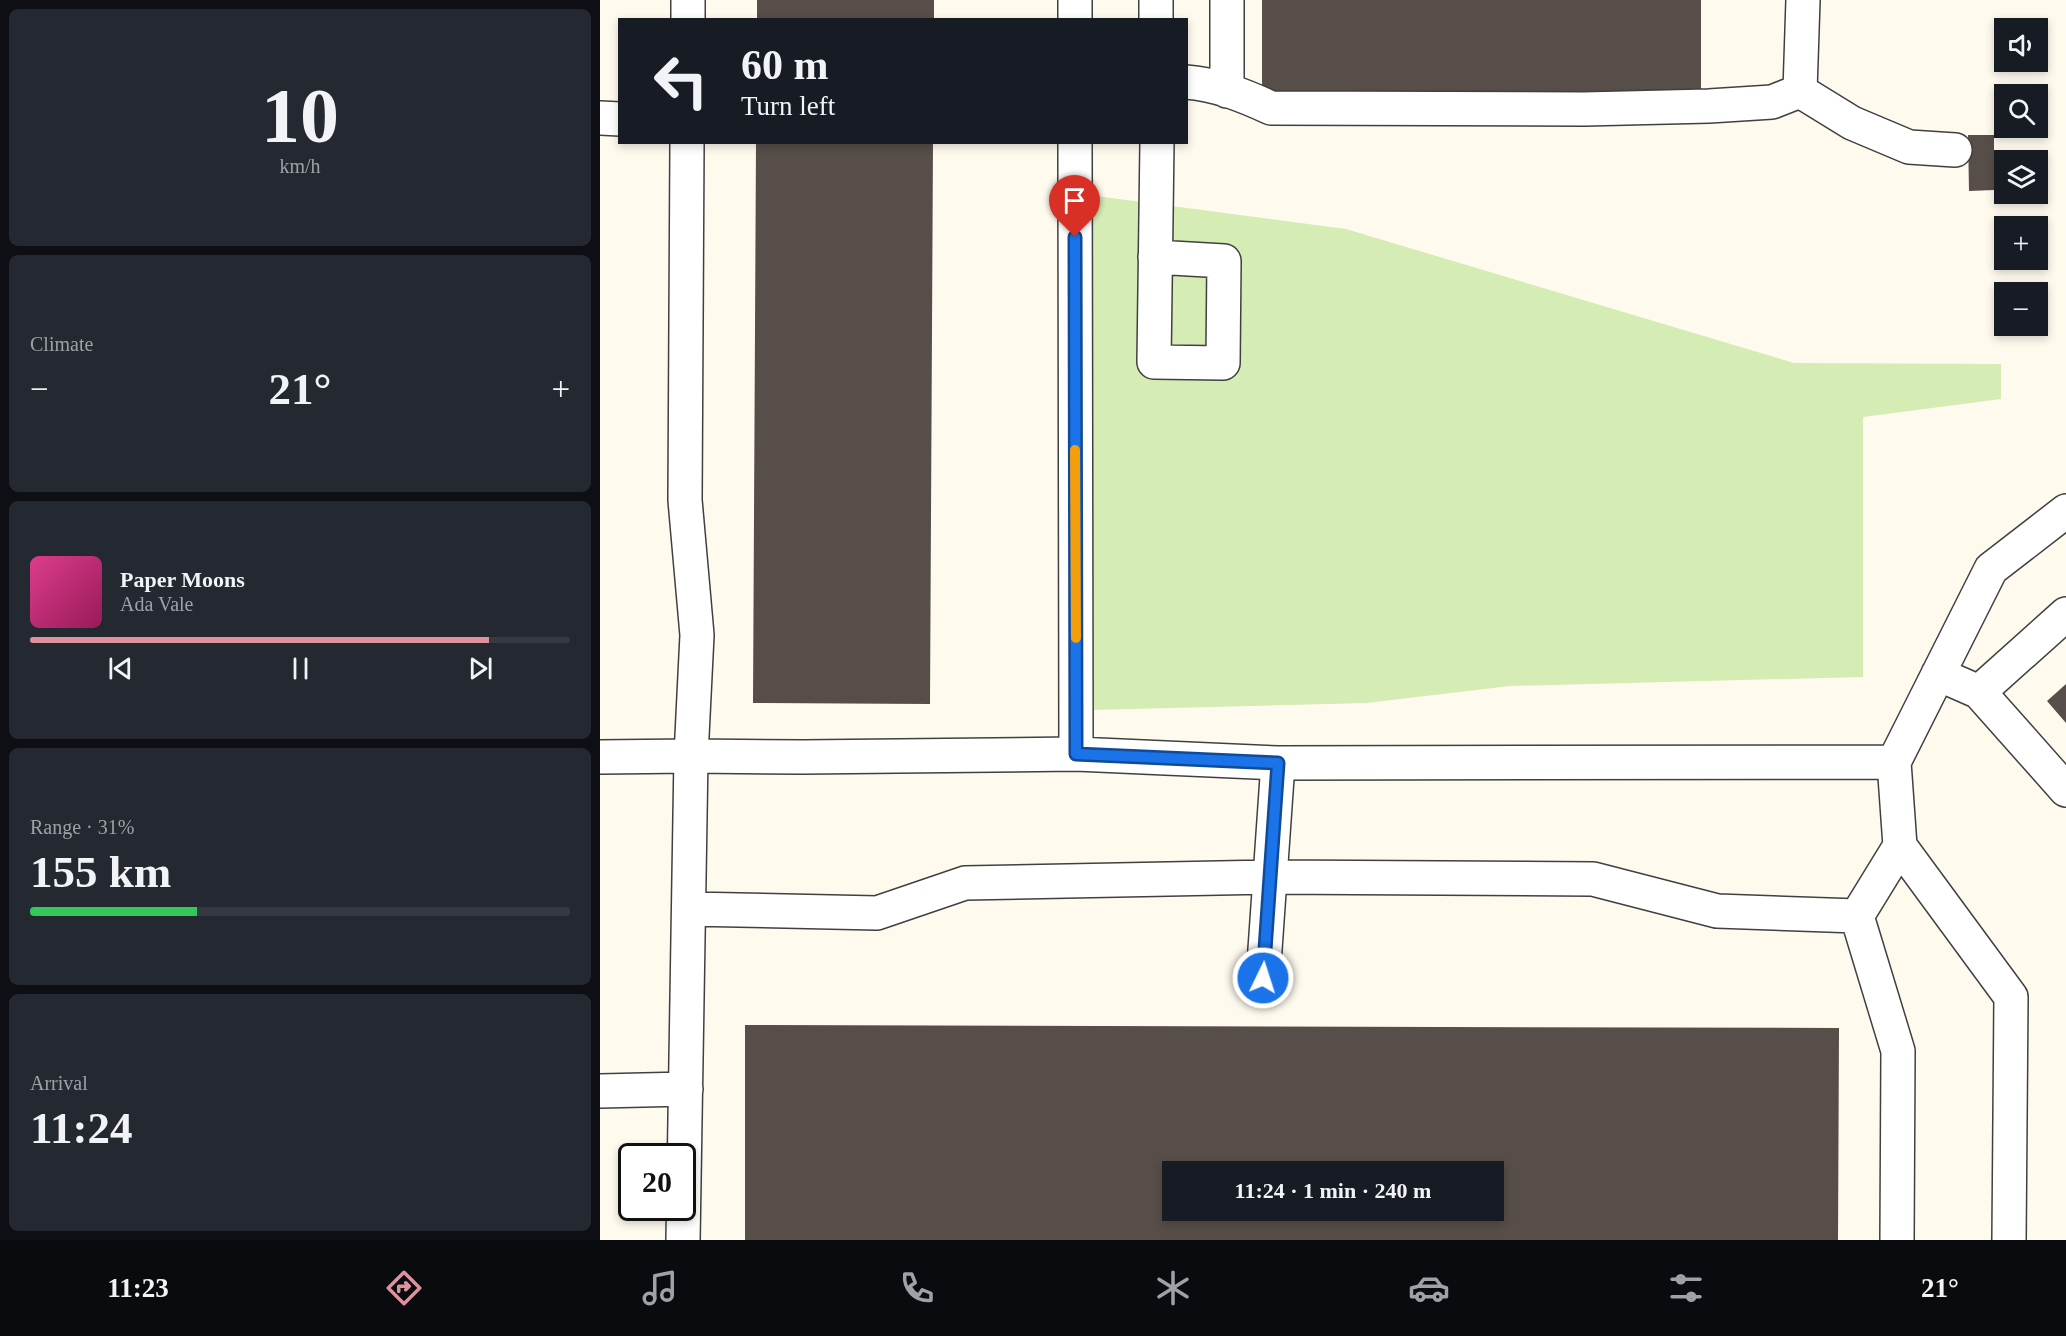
<!DOCTYPE html>
<meta charset="utf-8">
<style>
body{margin:0;font-family:"Times New Roman",serif;background:#242831;color:#f1f3f6;height:100vh;display:flex;flex-direction:column;font-size:22px;white-space:nowrap}
*{box-sizing:border-box;margin:0}
p{font-size:20px;color:#9ea1a6}
.icon{flex:none;width:33px;height:33px;fill:none;stroke:currentColor;stroke-width:2;stroke-linecap:round;stroke-linejoin:round}
.map{position:relative;flex:1;overflow:hidden}
.details{display:flex;flex-direction:column;gap:9px;padding:9px;background:#0d0f14;width:600px}
.details>*{flex:none}
.hud{position:absolute;left:18px;top:18px;width:570px;height:126px;border-radius:0px;box-shadow:0 3px 9px #0003;background:#171b24;color:#f1f3f6;overflow:hidden}
.tools{position:absolute;left:1394px;top:18px;display:grid;gap:12px}
.tools a{display:grid;place-items:center;width:54px;height:54px;border-radius:0px;background:#171b24;box-shadow:0 3px 9px #0003;font-size:30px}
.speed{position:absolute;left:18px;top:1143px;display:flex;gap:12px;font-size:30px;font-weight:700;text-align:center}
.speed>*{display:grid;place-content:center;width:78px;height:78px;border-radius:50%;background:#171b24;box-shadow:0 3px 9px #0003;line-height:1}
.speed .limit{border:3px solid #111;border-radius:9px;background:#fff;color:#111}
.pin{position:absolute;display:grid;place-items:center;width:51px;height:51px;color:#fff;margin:-62px -26px;border-radius:50% 50% 50% 0;rotate:-45deg;box-shadow:0 0 6px #0007}
.pin .icon{rotate:45deg}
.me{position:absolute;width:66px;margin:-33px;rotate:4deg;stroke-linejoin:round;filter:drop-shadow(0 0 4px #0008)}
.turn{display:flex;align-items:center;gap:21px;height:126px;padding:0 24px;font-size:27px}
.turn .icon{width:78px;height:78px;stroke-width:2.5}
.turn b{display:block;font-size:42px;line-height:51px}
.big{font-size:45px;font-weight:600;line-height:1.1}
.details .tile{flex:1;display:flex;flex-direction:column;justify-content:center;gap:9px;min-width:0;padding:0 21px;border-radius:9px;background:#242831}
.details .dial{align-items:center;gap:0}
.dial b{font-size:78px;line-height:1}
.song{display:flex;align-items:center;gap:18px}
.cover{width:72px;height:72px;border-radius:9px;background:linear-gradient(135deg,hsl(330 70% 55%),hsl(330 70% 35%))}
.played{height:6px;border-radius:3px;background:linear-gradient(90deg,#df929d 85%,#363941 85%)}
.keys{display:flex;justify-content:space-around;direction:ltr}
.heat{display:flex;justify-content:space-between;align-items:center;font-size:33px;direction:ltr}
.charge{height:9px;border-radius:4px;background:linear-gradient(90deg,#34c759 31%,#363941 0)}
.trip{position:absolute;left:562px;top:1161px;width:342px;height:60px;border-radius:0px;background:#171b24;box-shadow:0 3px 9px #0003;font-weight:600;line-height:60px;text-align:center}
.tab-bar{display:flex;height:96px;justify-content:space-around;align-items:center;background:#090b0e;color:#9ea1a6}
.tab-bar .icon{width:42px;height:42px}
.tab-bar .on{color:#df929d}
.tab-bar b{font-size:27px;color:#f1f3f6}
main{display:flex;flex:1;min-height:0}
.map>svg:first-child{display:block}
.green{fill:#d5ecb4}
.building{fill:#574d49;fill-rule:evenodd}
.lines{fill:none;stroke-linecap:round;stroke-linejoin:round}
.minor-casing{stroke:#404040;stroke-width:36}
.minor{stroke:#fff;stroke-width:33}
.route-casing{stroke:#114b97;stroke-width:15}
.route{stroke:#1a73e8;stroke-width:10}
.slow{stroke:#f59e0b;stroke-width:10}
</style>
<main>
<section class="details">
<div class="tile dial"><b>10</b><p>km/h</p></div>
<div class="tile"><p>Climate</p>
<div class="heat"><a>−</a><b class="big">21°</b><a>+</a></div>
</div>
<div class="tile">
<div class="song"><i class="cover"></i><div><b>Paper Moons</b><p>Ada Vale</p></div></div>
<div class="played"></div>
<div class="keys"><svg class="icon" aria-label="previous" viewBox="0 0 24 24"><path d="M18 5L8 12l10 7zM5 5v14"/></svg><svg class="icon" aria-label="pause" viewBox="0 0 24 24"><path d="M8 5v14M16 5v14"/></svg><svg class="icon" aria-label="next" viewBox="0 0 24 24"><path d="M6 5l10 7-10 7zM19 5v14"/></svg></div>
</div>
<div class="tile"><p>Range · 31%</p><b class="big">155 km</b><div class="charge"></div></div>
<div class="tile"><p>Arrival</p><b class="big">11:24</b></div>
</section>
<div class="map">
<svg width="1466" height="1240" viewBox="0 0 1466 1240">
<rect width="100%" height="100%" fill="#fffaee"/>
<!-- green -->
<path class="green" d="M481,194l265,35 448,134 207,1v35l-138,18v260l-353,9 -144,17 -276,7z"/>
<!-- building -->
<path class="building" d="M157,0h177v20h-177z
M662,0h439v96h-439z
M1368,135h26v55l-25,1z
M156,142h177l-3,562 -177,-1z
M1466,684v39l-19,-22z
M145,1025l1094,3 -1,212h-1093zM573,1172h321v38h-321z"/>
<g class="lines">
<defs>
<path id="minor" d="M475,0v20
M556,0v20
M627,0v91
M88,20v-20
M586,82c30,2 59,14 85,26l313,1 125,-3 63,-4 28,-11 3,-91
M1200,91l52,32 57,24 46,3
M0,118l20,1
M87,142l-2,358 12,135 -6,121 112,1 273,-3 202,9 -15,215
M475,142l1,612
M555,257l69,4 -1,102 -69,-1 3,-220
M1338,674l41,18 87,98
M1379,692l87,-78
M0,757l91,-1 -8,484
M678,763l616,-1
M89,909l188,4 88,-30 305,-6 323,2 124,32 140,5 41,135 -1,189
M1257,916l43,-70
M0,1091l86,-2
M1409,1240l2,-243 -111,-151 -6,-84 97,-193 75,-58"/>
</defs>
<!-- minor casing -->
<use href="#minor" class="minor-casing"/>
<!-- minor -->
<use href="#minor" class="minor"/>
</g>
<g class="lines">
<defs>
<path id="route" d="M475,237l1,517 202,9 -15,215"/>
</defs>
<!-- route casing -->
<use href="#route" class="route-casing"/>
<!-- route -->
<use href="#route" class="route"/>
<!-- slow -->
<path class="slow" d="M475,450l1,188"/>
</g>
</svg>
<div class="tools">
<a><svg class="icon" aria-label="sound" viewBox="0 0 24 24"><path d="M4 9h4l5-4v14l-5-4H4zM17 9q2 3 0 6"/></svg></a>
<a><svg class="icon" aria-label="search" viewBox="0 0 24 24"><circle cx="10" cy="10" r="6"/><path d="M15 15l6 6"/></svg></a>
<a><svg class="icon" aria-label="layers" viewBox="0 0 24 24"><path d="M12 4l9 5-9 5-9-5zM3 14l9 5 9-5"/></svg></a>
<a>+</a>
<a>−</a>
</div>
<div class="speed"><div class="limit">20</div></div>
<div class="pin" style="left:475px;top:237px;background:#d93025"><svg class="icon" aria-label="arrive" viewBox="0 0 24 24"><path d="M6 21V4h12l-3 4 3 4H6"/></svg></div>
<svg class="me" style="left:663px;top:978px" viewBox="-20 -20 40 40"><circle r="17" fill="#1a73e8" stroke="#fff" stroke-width="3"/><path d="M0-11L8 9 0 5-8 9z" fill="#fff"/></svg>
<div class="trip">11:24 · 1 min · 240 m</div>
<div class="hud">
<div class="turn"><svg class="icon" aria-label="left" viewBox="0 0 24 24"><path d="M17 20v-9H6M10 6l-5 5 5 5"/></svg><div><b>60 m</b>Turn left</div></div>
</div>
</div>
</main>
<nav class="tab-bar">
<b>11:23</b>
<svg class="icon on" aria-label="directions" viewBox="0 0 24 24"><path d="M12 3l9 9-9 9-9-9zM9 14v-3h6M13 9l2 2-2 2"/></svg>
<svg class="icon" aria-label="music" viewBox="0 0 24 24"><path d="M9 18V5l10-2v13"/><circle cx="6" cy="18" r="3"/><circle cx="16" cy="16" r="3"/></svg>
<svg class="icon" aria-label="phone" viewBox="0 0 24 24"><path d="M5 4h4l2 5-3 2q2 4 5 5l2-3 5 2v4C11 20 4 13 5 4z"/></svg>
<svg class="icon" aria-label="climate" viewBox="0 0 24 24"><path d="M12 3v18M4 7l16 10M4 17L20 7"/></svg>
<svg class="icon" aria-label="car" viewBox="0 0 24 24"><path d="M5 17H2v-5l4-1 3-4h7l3 4 3 1v5h-3M9 17h6M6 11h13"/><circle cx="7" cy="17" r="2"/><circle cx="17" cy="17" r="2"/></svg>
<svg class="icon" aria-label="filters" viewBox="0 0 24 24"><path d="M4 7h16M4 17h16"/><circle cx="9" cy="7" r="2"/><circle cx="15" cy="17" r="2"/></svg>
<b>21°</b>
</nav>
